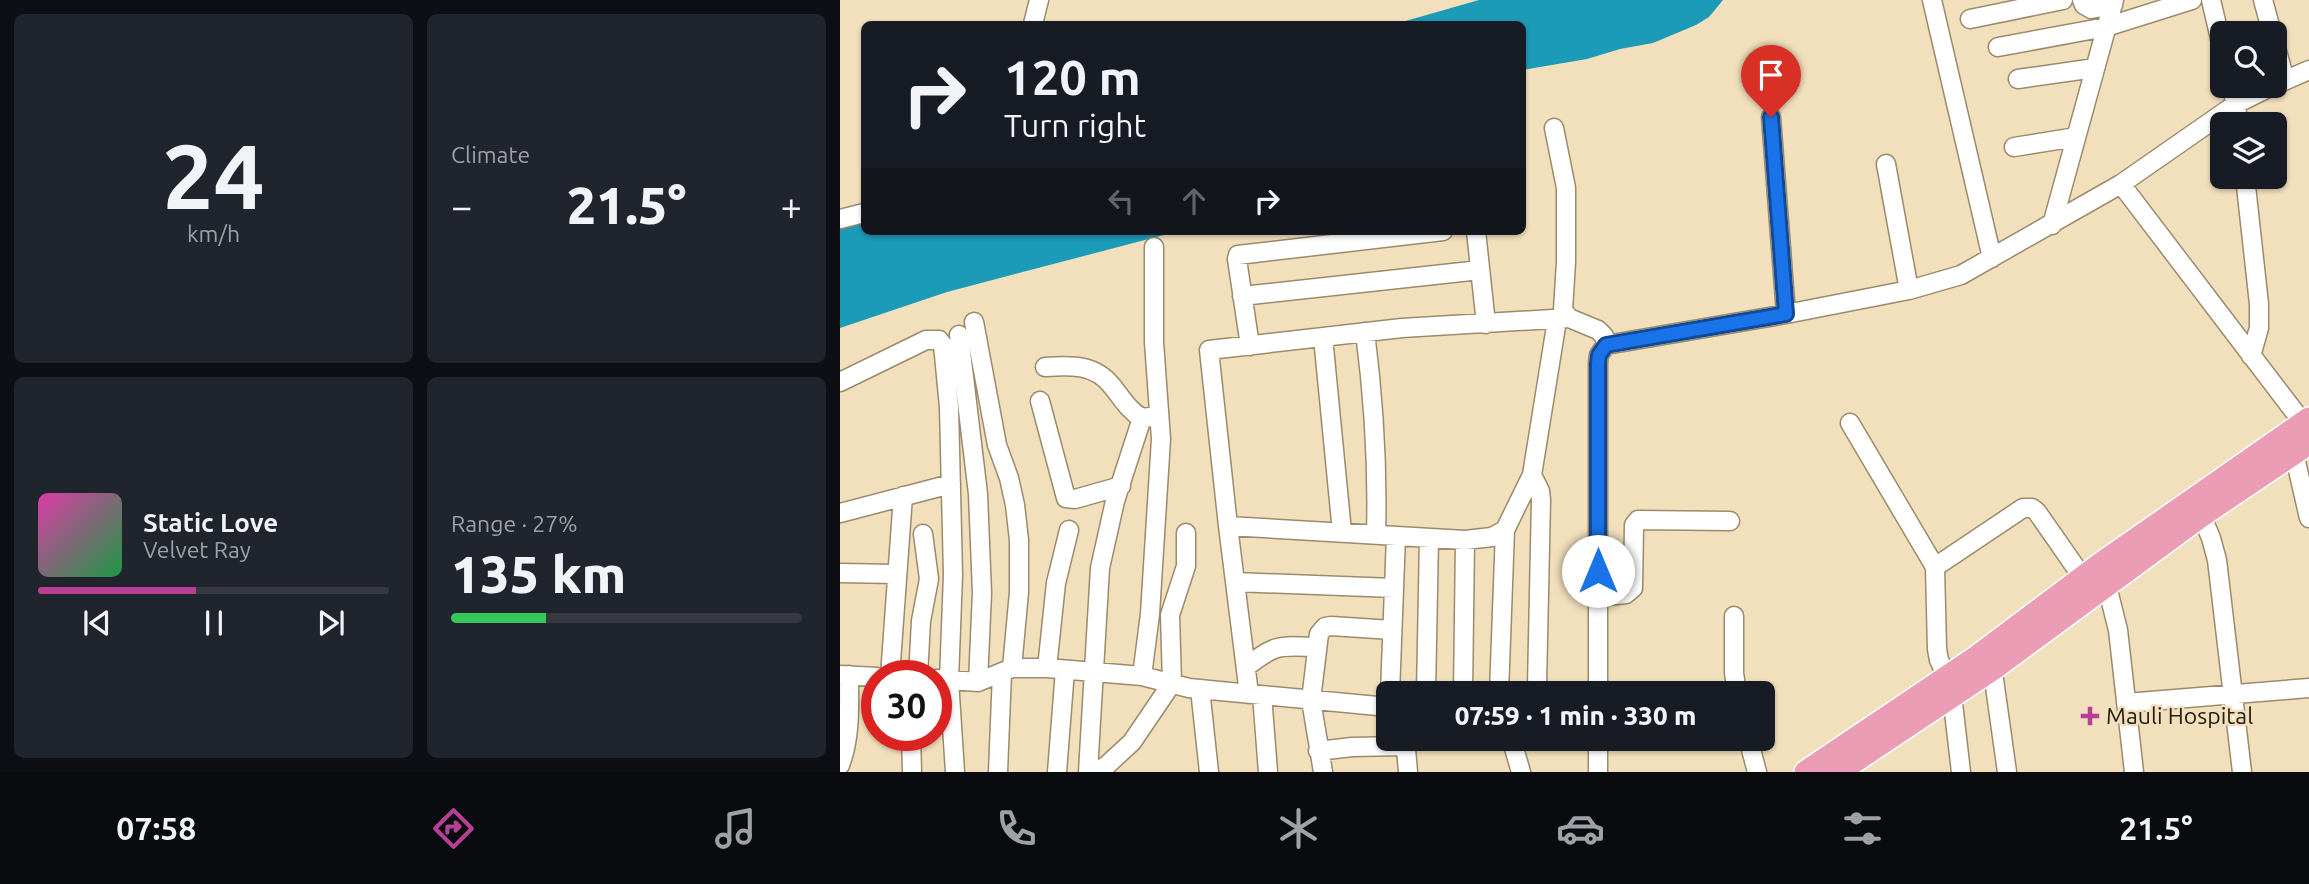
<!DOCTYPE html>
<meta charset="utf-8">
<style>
body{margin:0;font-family:Ubuntu,sans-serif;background:#20242c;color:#f1f3f6;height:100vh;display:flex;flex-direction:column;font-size:26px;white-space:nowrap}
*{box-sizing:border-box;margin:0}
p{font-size:23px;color:#9ea1a6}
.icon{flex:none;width:38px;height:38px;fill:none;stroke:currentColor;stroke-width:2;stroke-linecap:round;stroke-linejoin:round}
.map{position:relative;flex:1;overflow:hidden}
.details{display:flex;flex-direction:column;gap:14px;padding:14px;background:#0d0f14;width:840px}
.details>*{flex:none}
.guide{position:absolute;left:21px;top:21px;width:665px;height:214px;border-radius:10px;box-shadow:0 2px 5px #0004;background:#171b24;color:#f1f3f6;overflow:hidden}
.fabs{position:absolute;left:1370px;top:21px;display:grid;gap:14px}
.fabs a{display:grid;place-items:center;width:77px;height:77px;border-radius:10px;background:#171b24;box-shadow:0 2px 5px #0004;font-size:35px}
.speed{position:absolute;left:21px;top:660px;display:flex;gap:14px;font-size:35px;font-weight:700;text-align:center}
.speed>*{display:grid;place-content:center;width:91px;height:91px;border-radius:50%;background:#171b24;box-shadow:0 2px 5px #0004;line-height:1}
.speed .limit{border:10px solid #d22;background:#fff;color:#111}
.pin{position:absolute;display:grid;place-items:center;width:60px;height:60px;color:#fff;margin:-72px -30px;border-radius:50% 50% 50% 0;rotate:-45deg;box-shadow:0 0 7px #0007}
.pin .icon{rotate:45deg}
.me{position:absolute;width:77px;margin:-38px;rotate:0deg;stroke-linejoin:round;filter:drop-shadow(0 0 5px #0008)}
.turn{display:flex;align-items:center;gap:24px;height:147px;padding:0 28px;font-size:32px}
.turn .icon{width:91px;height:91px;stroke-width:2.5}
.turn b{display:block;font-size:49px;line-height:60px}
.lanes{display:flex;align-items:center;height:66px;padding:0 28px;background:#0003;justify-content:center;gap:35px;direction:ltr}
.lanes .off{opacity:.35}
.big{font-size:52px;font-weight:800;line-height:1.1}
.details .card{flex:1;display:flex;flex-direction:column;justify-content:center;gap:10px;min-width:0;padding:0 24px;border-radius:10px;background:#20242c}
.details .dial{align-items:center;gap:0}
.dial b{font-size:91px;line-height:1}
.song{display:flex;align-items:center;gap:21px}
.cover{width:84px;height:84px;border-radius:10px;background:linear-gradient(135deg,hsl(320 70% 55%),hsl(140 70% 35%))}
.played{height:7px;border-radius:4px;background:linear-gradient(90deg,#b73f94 45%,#363941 45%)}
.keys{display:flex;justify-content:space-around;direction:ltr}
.heat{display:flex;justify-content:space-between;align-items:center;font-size:38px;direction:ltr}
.charge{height:10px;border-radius:5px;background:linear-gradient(90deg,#34c759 27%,#363941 0)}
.details .tiles{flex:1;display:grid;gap:14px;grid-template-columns:repeat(2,1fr)}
.trip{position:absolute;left:536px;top:681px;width:399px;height:70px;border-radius:10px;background:#171b24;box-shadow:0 2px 5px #0004;font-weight:800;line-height:70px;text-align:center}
.dock{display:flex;height:112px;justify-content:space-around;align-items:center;background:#090b0e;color:#9ea1a6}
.dock .icon{width:49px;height:49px}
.dock .current{color:#b73f94}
.dock b{font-size:32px;color:#f1f3f6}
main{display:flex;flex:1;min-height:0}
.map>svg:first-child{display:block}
.water{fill:#1c9bb8}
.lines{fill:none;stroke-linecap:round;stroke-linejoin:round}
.minor-casing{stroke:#9b8a6b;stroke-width:21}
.major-casing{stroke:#fff;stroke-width:26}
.minor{stroke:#fff;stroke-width:18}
.major{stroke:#eb9db5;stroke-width:23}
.route-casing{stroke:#114b97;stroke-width:18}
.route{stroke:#1a73e8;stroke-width:12}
.poi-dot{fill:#b73f94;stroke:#f2e0bd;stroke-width:2.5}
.labels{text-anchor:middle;stroke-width:5;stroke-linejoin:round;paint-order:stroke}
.poi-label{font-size:23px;fill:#262013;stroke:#f2e0bd;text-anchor:start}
</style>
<main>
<section class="details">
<div class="tiles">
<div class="card dial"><b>24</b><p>km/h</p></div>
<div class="card"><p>Climate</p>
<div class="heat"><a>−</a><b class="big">21.5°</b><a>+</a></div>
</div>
<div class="card">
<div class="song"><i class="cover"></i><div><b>Static Love</b><p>Velvet Ray</p></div></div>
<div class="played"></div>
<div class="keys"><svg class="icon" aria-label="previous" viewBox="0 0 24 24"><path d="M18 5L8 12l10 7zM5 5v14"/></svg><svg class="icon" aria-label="pause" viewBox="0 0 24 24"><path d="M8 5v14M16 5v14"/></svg><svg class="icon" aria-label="next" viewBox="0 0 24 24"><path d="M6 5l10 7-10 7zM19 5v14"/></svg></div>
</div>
<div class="card"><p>Range · 27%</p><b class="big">135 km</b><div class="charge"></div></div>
</div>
</section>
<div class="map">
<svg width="1469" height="772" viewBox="0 0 1469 772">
<rect width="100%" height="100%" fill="#f2e0bd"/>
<!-- water -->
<path class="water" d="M639,0h244l-14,17 -13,8 -43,18 -33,6 -33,10 -64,11 -1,-46h-127z
M24,222v9h315l-232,61 -107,36v-101z"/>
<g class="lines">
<defs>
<path id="minor" d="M1092,0l60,258
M1242,0l2,5 7,4 22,-4
M1371,0l11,47
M1423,0l9,33
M1130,19l93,-19
M193,24l6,-24
M1435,44l10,36
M1158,47l108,-20 86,-27
M1178,79l77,-11
M1437,84l32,-14
M1392,86l7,38
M931,117l15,197
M714,128l12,60v74l-3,48 6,8 29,12 6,6 2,9
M1174,147l62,-10
M1046,164l23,126
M1405,177l14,127v24l-8,28
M1281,184l182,239
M0,219l24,-6
M1212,225l62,-225
M636,231l10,93
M402,296l238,-26
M134,322l23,123 12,33 6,27 4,35v52l-7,76
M525,332c9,70 13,132 11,202
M119,335l19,159 4,99 -4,89
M483,337l19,195
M410,346l-13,-87 1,-4 205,-24
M205,367c25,-2 50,-3 67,19 10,12 16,24 30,32
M0,382l86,-42h13l4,5 6,62 4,168 -4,105 6,92
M200,401l26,97 9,1 46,-13
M1010,423l85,144 2,82 2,11 8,17
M1454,453l15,65
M692,475l8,16 1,9 -4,186
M1357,505l14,33 6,22 25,212
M0,513l111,-29
M388,526l237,14 27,-3 13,-7 27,-55 25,-155
M1095,567l88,-59h9l5,4 46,66
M0,573l56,1
M1264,574l14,56 16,142
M395,582l159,6
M758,597l28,-3 7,-6 1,-63 4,-5 92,1
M894,616v57l3,20
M1151,658l16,114
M406,667c31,-24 32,-21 71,-20
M207,668l9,-85 13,-53
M0,675l37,2
M50,676l13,-180
M78,676l3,-55 8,-42 -6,-45
M302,676l8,-62 11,-175 -7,-97v-95
M96,679l42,3 34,-14h35l95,8 47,12 199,19
M360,689l9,83
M550,693l6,-157
M586,693l3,-155
M623,693l2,-153
M659,693l6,-163
M758,693v-330l1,-8 7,-10 180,-31 123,-24 52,-15 160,-91 115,-80 36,-18
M409,694l-21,-168 -19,-176 193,-22 167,-10
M422,695l6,77
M1112,695l9,77
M1286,703l183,-15
M71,735l1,37
M671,738l10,34
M758,738v34
M908,738l9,34
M478,751l34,-4 50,-1 4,3 2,23
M0,765c11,-29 9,-59 9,-90
M158,772l4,-99
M217,772l8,-102
M248,772l12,-204 15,-67 27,-83 16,-2
M254,772l12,-6 26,-24 40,-59 -2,-68 16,-49v-33
M483,772l-12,-72 8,-66 6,-7 6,-1 61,4"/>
<path id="major" d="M966,772l171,-115 124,-93 208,-145
M998,772l156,-104 208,-153 107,-72"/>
</defs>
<!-- minor casing -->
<use href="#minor" class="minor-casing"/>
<!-- major casing -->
<use href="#major" class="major-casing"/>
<!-- minor -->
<use href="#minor" class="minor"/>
<!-- major -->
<use href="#major" class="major"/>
</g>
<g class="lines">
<defs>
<path id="route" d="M758,571v-208l1,-8 7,-10 180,-31 -15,-197"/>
</defs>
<!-- route casing -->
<use href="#route" class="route-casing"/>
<!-- route -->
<use href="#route" class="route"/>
</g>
<!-- markers -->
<path class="poi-dot" d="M1246.5 705.5h7v7h7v7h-7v7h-7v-7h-7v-7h7z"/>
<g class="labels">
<!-- poi labels -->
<g class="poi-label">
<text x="1266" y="724">Mauli Hospital</text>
</g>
</g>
</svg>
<div class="fabs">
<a><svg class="icon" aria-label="search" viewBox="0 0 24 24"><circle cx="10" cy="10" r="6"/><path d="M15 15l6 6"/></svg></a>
<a><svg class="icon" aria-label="layers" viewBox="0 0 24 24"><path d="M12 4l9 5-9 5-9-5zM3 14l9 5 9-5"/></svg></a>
</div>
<div class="speed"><div class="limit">30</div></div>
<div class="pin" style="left:931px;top:117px;background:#d93025"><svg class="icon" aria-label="arrive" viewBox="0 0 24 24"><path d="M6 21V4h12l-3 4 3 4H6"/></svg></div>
<svg class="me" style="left:758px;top:571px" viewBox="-20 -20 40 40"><circle r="19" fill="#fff"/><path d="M0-13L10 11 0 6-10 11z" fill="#1a73e8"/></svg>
<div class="trip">07:59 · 1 min · 330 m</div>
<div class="guide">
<div class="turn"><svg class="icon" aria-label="right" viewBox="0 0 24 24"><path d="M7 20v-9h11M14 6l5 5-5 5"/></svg><div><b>120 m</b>Turn right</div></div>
<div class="lanes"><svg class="icon off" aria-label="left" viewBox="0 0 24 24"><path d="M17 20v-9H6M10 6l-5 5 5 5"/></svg><svg class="icon off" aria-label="ahead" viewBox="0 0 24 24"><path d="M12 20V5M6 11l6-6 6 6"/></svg><svg class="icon" aria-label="right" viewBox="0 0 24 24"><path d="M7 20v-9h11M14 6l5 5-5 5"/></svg></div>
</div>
</div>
</main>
<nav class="dock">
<b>07:58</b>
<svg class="icon current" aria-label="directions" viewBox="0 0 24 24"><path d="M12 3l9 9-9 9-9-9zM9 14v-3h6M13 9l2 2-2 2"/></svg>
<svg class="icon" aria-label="music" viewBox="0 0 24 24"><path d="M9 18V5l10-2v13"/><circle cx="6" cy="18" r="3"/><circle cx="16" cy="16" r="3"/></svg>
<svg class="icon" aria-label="phone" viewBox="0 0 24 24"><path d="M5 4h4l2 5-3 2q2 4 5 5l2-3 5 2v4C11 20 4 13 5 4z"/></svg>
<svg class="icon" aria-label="climate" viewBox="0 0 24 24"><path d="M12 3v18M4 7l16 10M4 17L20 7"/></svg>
<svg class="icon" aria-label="car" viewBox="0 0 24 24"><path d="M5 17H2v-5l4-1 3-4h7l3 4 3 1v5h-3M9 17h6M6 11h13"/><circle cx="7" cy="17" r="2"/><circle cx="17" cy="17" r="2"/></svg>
<svg class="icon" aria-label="filters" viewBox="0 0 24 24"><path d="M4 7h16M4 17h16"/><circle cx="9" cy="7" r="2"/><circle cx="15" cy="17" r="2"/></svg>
<b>21.5°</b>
</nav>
